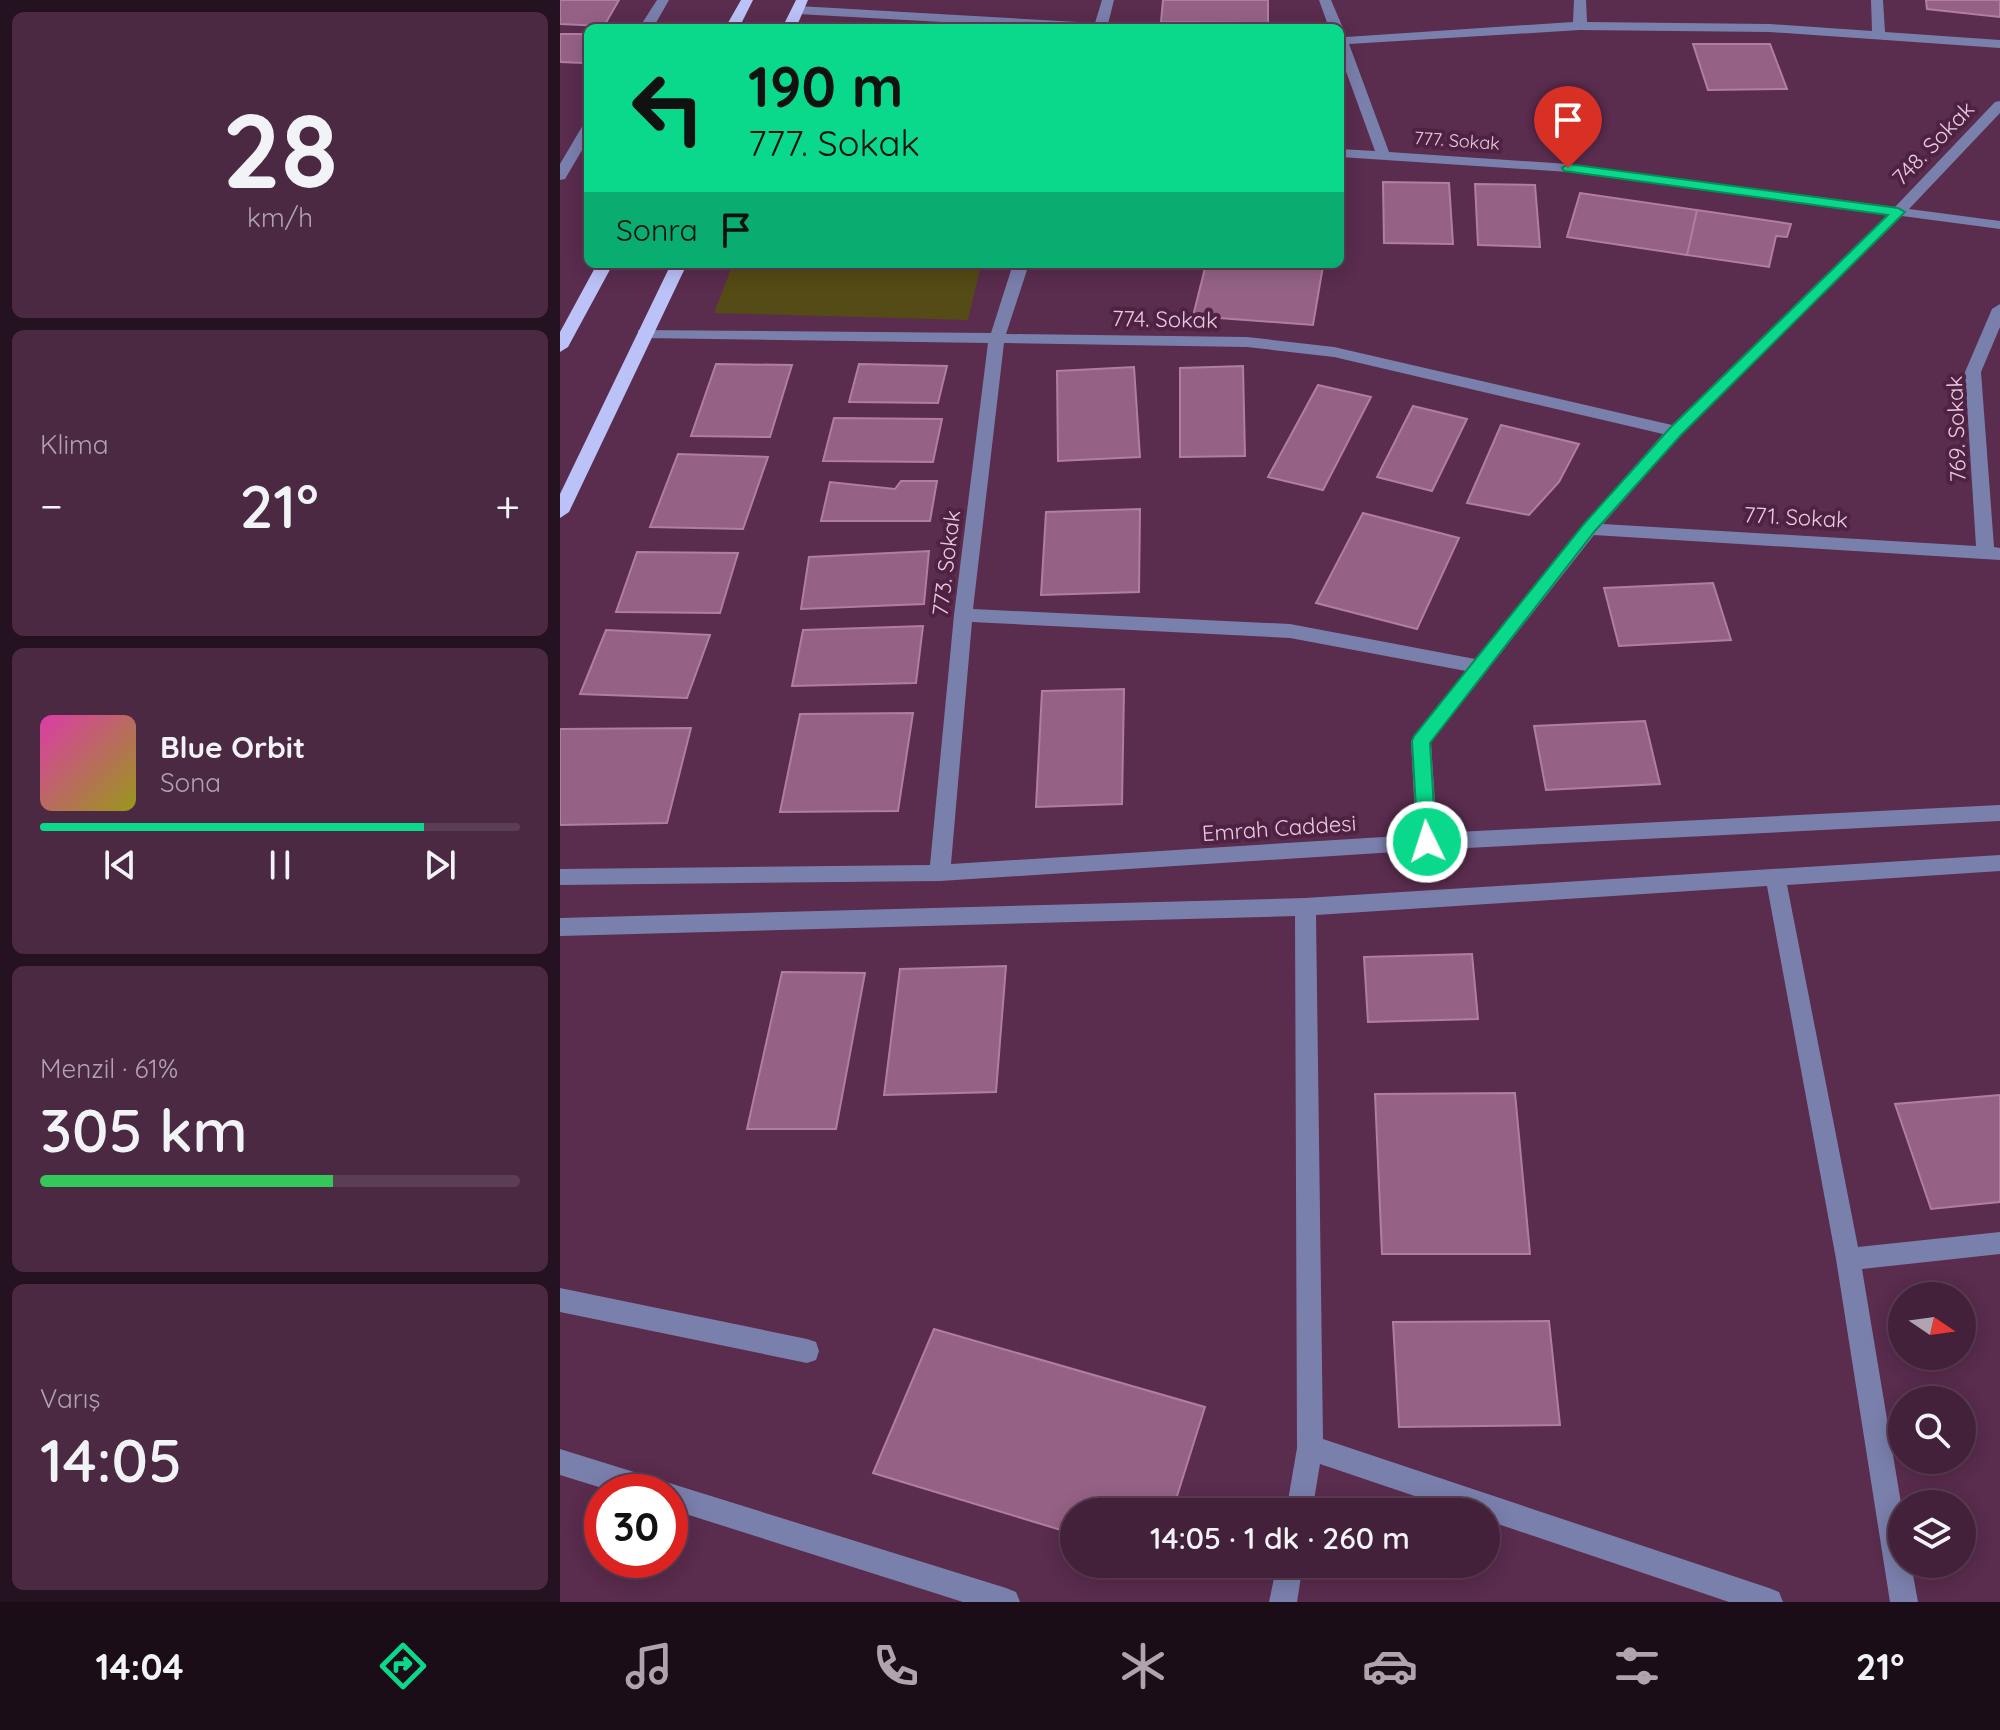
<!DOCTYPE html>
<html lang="tr">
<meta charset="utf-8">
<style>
body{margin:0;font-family:Quicksand,sans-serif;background:#4b2942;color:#f1f3f6;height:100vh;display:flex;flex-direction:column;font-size:30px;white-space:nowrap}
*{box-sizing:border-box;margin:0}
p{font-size:26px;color:#afa3af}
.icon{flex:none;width:44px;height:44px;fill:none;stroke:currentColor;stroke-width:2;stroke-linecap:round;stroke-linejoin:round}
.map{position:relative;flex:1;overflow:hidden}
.details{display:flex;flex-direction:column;gap:12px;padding:12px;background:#251220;width:560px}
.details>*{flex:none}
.guide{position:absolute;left:24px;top:24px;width:760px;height:244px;border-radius:12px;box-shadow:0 4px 20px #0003,0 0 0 2px #5c3e54;background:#0ad98b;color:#111;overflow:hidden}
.needle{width:52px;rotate:103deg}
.controls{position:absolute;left:1328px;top:1282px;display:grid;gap:16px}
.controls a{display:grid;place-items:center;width:88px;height:88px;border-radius:50%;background:#44213a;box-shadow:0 4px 20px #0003,0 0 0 2px #5c3e54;font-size:40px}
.speed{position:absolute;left:24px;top:1474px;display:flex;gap:16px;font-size:40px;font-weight:700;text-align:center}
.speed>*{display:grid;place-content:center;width:104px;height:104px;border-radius:50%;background:#44213a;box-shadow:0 4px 20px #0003,0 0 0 2px #5c3e54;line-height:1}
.speed .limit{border:12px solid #d22;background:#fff;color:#111}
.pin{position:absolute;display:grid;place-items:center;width:68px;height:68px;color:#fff;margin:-82px -34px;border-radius:50% 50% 50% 0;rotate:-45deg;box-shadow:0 0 8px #0007}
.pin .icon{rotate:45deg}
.me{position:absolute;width:88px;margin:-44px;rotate:356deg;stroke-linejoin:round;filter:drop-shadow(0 0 6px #0008)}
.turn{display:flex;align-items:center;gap:28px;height:168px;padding:0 32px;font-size:36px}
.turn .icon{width:104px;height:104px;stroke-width:2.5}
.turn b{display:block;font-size:56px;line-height:68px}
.then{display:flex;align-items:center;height:76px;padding:0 32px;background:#0003;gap:16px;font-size:30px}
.big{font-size:60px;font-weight:600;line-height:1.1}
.details .card{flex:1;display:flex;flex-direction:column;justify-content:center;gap:12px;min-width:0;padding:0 28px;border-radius:12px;background:#4b2942}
.details .dial{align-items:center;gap:0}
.dial b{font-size:104px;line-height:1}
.song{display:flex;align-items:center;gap:24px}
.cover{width:96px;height:96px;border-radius:12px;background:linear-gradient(135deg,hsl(320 70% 55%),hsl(60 70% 35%))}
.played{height:8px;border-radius:4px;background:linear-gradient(90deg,#0ad98b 80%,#5c3e54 80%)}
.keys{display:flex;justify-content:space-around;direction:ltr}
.heat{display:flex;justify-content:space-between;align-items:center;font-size:44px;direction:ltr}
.charge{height:12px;border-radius:6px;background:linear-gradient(90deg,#34c759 61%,#5c3e54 0)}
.trip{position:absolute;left:500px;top:1498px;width:440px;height:80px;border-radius:40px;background:#44213a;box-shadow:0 4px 20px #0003,0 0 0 2px #5c3e54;font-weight:600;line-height:80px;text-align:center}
.tabs{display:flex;height:128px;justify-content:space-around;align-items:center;background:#1b0d17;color:#afa3af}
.tabs .icon{width:56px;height:56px}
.tabs .on{color:#0ad98b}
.tabs b{font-size:36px;color:#f1f3f6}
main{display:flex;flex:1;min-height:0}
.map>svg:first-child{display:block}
.green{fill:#554b16}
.building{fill:#956286;stroke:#b27da2;stroke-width:2}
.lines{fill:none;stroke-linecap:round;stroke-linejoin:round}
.minor{fill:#7a80ac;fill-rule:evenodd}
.major{fill:#bbc2f8;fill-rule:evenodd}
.route{fill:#0ad98b;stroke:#068d5a;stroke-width:2}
.labels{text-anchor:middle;stroke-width:8;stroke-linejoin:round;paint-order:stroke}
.far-street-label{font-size:18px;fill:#e8cbde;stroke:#4f2243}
.street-label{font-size:22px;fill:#e8cbde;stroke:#4f2243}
</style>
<main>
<section class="details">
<div class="card dial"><b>28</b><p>km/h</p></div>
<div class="card"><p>Klima</p>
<div class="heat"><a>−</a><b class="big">21°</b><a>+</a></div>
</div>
<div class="card">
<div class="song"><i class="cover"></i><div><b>Blue Orbit</b><p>Sona</p></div></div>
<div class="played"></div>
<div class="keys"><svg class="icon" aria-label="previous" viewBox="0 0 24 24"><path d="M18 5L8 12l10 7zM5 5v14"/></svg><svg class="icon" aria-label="pause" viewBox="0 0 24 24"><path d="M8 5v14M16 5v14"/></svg><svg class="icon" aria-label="next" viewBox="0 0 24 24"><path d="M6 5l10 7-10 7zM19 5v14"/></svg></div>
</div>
<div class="card"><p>Menzil · 61%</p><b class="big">305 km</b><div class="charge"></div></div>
<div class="card"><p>Varış</p><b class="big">14:05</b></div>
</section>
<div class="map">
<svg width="1440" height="1602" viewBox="0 0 1440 1602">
<rect width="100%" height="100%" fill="#5a2c4e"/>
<!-- green -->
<path class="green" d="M173,264l248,1 -13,55 -254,-7z"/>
<!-- building -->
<path class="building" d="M0,0h59l-15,26 -44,-2z
M603,0h105v23l-107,-1z
M1366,0h74v17l-73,-8z
M0,34h28v18l-5,11 -23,-1z
M1133,44h77l17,45 -79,1z
M823,182l66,1 4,61 -69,-1z
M915,184l60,1 5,62 -62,-2z
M1020,193l117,17 -10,45 -120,-18z
M1137,210l94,14 -4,13 -11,-1 -7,31 -82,-12z
M646,264l117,2 -10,59 -120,-9z
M156,364l76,1 -22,72 -79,-1z
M299,364l88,2 -9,37 -89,-1z
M683,366l2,90 -65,1v-89z
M574,367l6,90 -82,4 -1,-90z
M758,385l53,12 -48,93 -55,-13z
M853,406l54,13 -35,72 -55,-14z
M274,418l108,1 -9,43 -110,-1z
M941,425l78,19 -20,38 -30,33 -62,-12z
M118,454l90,3 -25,72 -93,-2z
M341,481h36l-7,40h-109l9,-39 65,7z
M580,509l-1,83 -98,3 5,-83z
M803,513l96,25 -42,91 -101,-26z
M369,551l-5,53 -123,5 8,-52z
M77,552l101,1 -18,60 -104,-1z
M1153,583l18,57 -112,6 -15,-58z
M363,626l-7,57 -124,3 11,-56z
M46,630l104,5 -23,63 -107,-4z
M564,689l-2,115 -86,3 6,-116z
M353,713l-15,98 -118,1 20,-98z
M1085,721l15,63 -114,6 -12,-64z
M131,728l-24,95 -107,2v-96z
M912,954l6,65 -110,3 -4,-65z
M446,966l-10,126 -112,3 16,-126z
M222,972l83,1 -29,156h-89z
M955,1093l15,161h-148l-7,-160z
M1440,1095v107l-69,7 -36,-105z
M989,1321l11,104 -161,2 -6,-105z
M374,1329l271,78 -33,105h-98v22l-201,-61z"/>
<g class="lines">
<!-- minor -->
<path class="minor" d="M97,0h12l-16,28h-14z
M542,0h12l-7,28h-59l-250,-14 -6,-4 6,-4 297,17z
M759,0h12l12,28 -2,3 -1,-3h-11z
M1014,0h12l1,22 182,2 103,7 -1,-31h12l2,32 115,8v8l-231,-16 -189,-2 -231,14 40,108 179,12 327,43 100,-105 5,-1v12l-91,96 91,12v8l-98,-13 -221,219 -78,89 373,22 -11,-174 27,-63 8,-5v23l-19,45 13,175 6,1v12l-406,-25 -163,207 6,91 563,-28v16l-573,29 -487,31 -380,4v-16l370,-4 24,-250 34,-272 -344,-5 -6,-2v-6l353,3 22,-69h16l-23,70 241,3 87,10 338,78 215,-210 -319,-43 -228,-15v-8l35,2 -35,-96v-22l6,4 227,-15zM444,343l243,4 87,10 329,77 -80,91 -108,134 -185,-35 -317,-15zM412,622l318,16 176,33 -55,70 5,94 -465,29z
M28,124v16l-23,39 -5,1v-16l23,-39z
M1440,855v16l-213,14 71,362 142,-15v22l-138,15 40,240v55h9l7,38h-28l-54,-343 -69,-373 -451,29 7,524 446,149 10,4 4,10h-54l-243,-82v-8h-24l-142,-48 -8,48h-26l11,-64 -2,-532 -735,20v-18l745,-20z
M0,1288l247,51 9,3 3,9 -3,9 -9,3 -247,-51z
M0,1449l446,139 10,4 4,10h-57l-293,-93v-17h-55l-55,-17z
M717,1564h26l-6,38h-28z"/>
<!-- major -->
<path class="major" d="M181,0h12l-14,28h-14z
M236,0h12l-12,28h-14z
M37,264h16l-45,83 -8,5v-20z
M111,264h16l-118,248 -9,6v-24z"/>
</g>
<!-- route -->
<path class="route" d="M1008,164l330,44 7,4 -224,223 -87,97 -164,211 6,99 -9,8 -9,-8 -6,-101 2,-5 169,-211 87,-97 218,-213 -324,-44 -2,-3z"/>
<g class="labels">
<!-- far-street labels -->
<g class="far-street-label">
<text transform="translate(897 141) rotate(4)" y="6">777. Sokak</text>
</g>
<!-- street labels -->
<g class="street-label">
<text transform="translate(1373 143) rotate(-46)" y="8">748. Sokak</text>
<text transform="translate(605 319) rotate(1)" y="8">774. Sokak</text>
<text transform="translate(1396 429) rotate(-92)" y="8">769. Sokak</text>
<text transform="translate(1236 517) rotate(3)" y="8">771. Sokak</text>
<text transform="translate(386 563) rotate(-83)" y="8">773. Sokak</text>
<text transform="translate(719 828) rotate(-4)" y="8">Emrah Caddesi</text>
</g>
</g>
</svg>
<div class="controls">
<a><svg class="needle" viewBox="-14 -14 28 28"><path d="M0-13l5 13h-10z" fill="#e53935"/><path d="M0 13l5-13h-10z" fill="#afa3af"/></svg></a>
<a><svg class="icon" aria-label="search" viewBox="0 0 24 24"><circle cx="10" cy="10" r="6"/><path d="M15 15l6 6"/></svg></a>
<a><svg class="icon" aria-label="layers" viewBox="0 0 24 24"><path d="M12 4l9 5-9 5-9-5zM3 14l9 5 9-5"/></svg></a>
</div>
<div class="speed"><div class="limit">30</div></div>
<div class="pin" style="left:1008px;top:168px;background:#d93025"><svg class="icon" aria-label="arrive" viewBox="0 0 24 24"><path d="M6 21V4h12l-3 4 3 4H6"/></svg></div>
<svg class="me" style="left:867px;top:842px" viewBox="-20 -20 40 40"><circle r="17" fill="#0ad98b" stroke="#fff" stroke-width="3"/><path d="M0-11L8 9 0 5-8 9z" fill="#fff"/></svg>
<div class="trip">14:05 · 1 dk · 260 m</div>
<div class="guide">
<div class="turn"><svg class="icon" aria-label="left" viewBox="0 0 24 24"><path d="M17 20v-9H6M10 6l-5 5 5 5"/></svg><div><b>190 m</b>777. Sokak</div></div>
<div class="then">Sonra<svg class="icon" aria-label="arrive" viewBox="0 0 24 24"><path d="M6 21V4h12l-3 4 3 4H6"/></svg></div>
</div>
</div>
</main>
<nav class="tabs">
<b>14:04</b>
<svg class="icon on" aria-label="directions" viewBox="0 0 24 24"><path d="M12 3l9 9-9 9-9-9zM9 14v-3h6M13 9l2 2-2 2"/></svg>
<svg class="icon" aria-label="music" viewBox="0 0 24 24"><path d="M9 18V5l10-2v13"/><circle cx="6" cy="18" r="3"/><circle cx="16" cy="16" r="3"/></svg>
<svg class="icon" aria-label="phone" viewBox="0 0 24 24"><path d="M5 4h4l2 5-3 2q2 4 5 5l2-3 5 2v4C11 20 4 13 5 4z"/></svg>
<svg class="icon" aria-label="climate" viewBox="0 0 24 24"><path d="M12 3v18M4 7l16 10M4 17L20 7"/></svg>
<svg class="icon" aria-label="car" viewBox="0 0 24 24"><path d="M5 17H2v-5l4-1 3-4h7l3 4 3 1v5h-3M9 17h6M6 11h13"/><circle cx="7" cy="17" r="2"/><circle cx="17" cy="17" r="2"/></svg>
<svg class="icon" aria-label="filters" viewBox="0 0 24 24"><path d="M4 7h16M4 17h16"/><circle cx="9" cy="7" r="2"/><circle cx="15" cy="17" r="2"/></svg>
<b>21°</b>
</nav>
